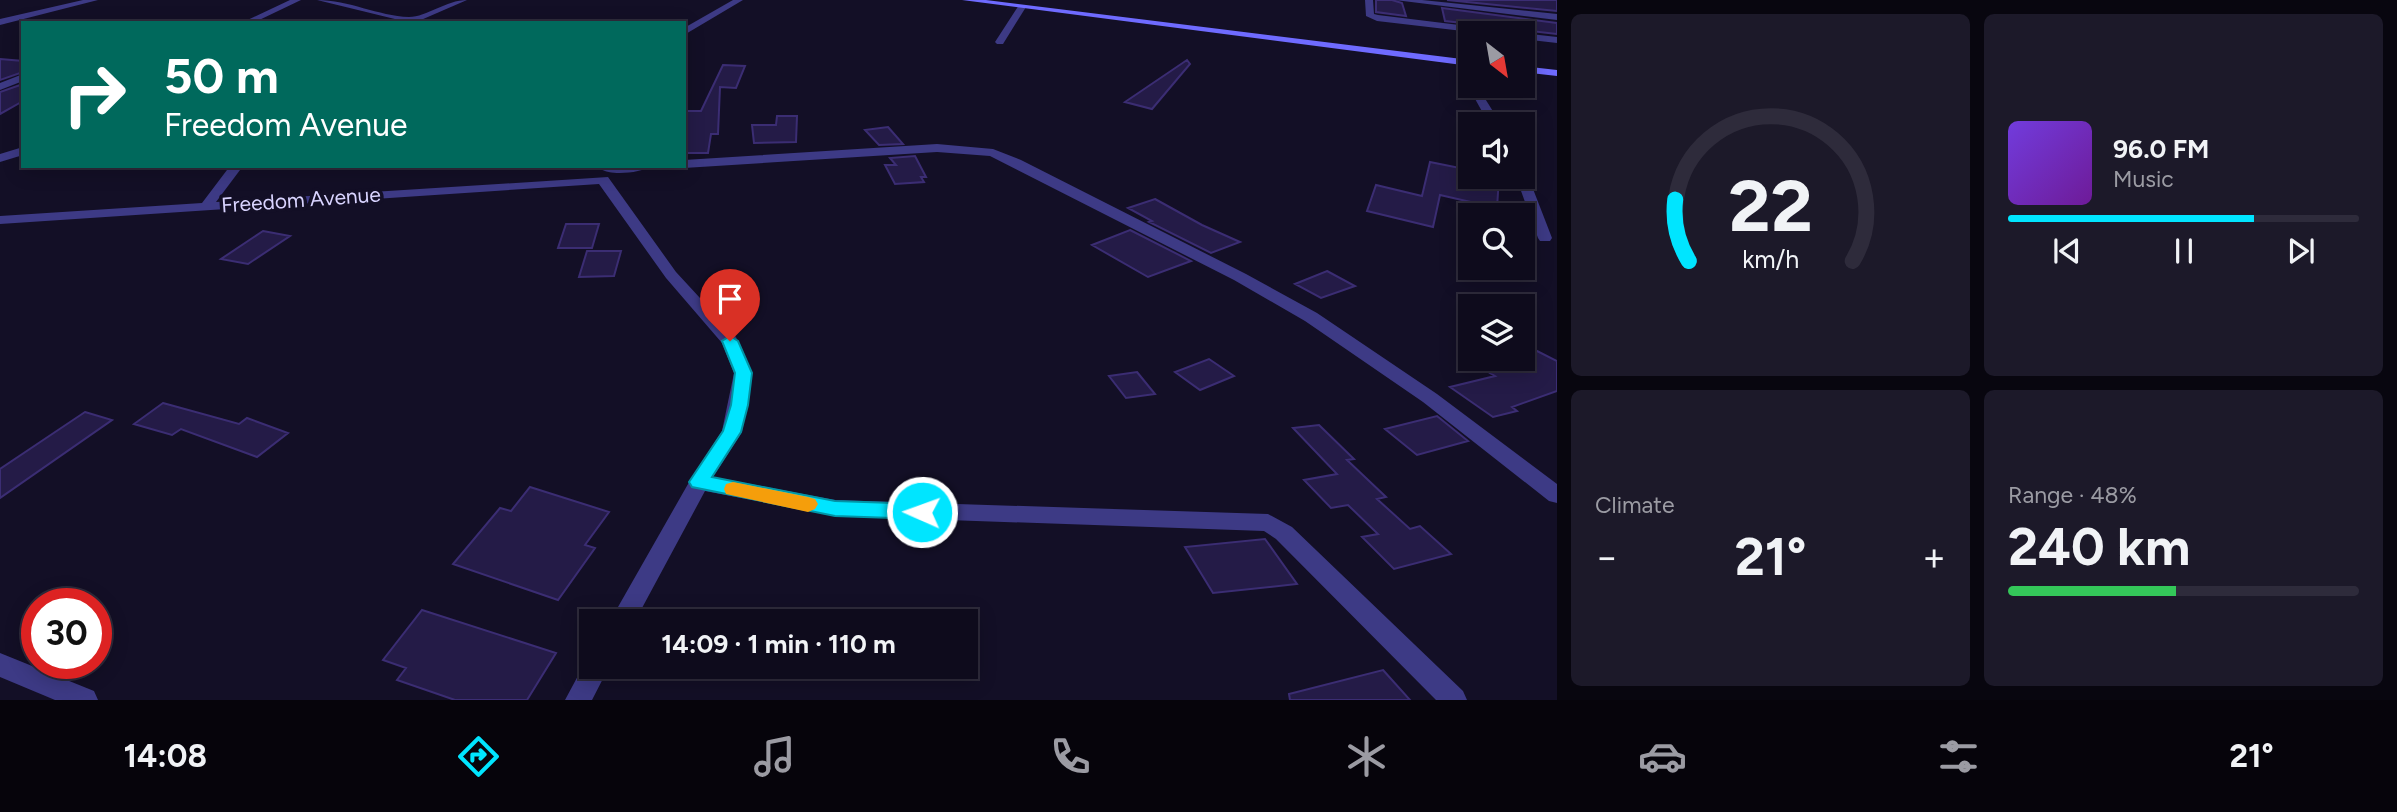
<!DOCTYPE html>
<meta charset="utf-8">
<style>
body{margin:0;font-family:Figtree,sans-serif;background:#1c1929;color:#f1f3f6;height:100vh;display:flex;flex-direction:column;font-size:26px;white-space:nowrap}
*{box-sizing:border-box;margin:0}
p{font-size:23px;color:#9b9ba3}
.icon{flex:none;width:38px;height:38px;fill:none;stroke:currentColor;stroke-width:2;stroke-linecap:round;stroke-linejoin:round}
.map{position:relative;flex:1;overflow:hidden}
.drawer{display:flex;flex-direction:column;gap:14px;padding:14px;background:#08060f;width:840px}
.drawer>*{flex:none}
.hud{position:absolute;left:21px;top:21px;width:665px;height:147px;border-radius:0px;box-shadow:0 4px 18px #0003,0 0 0 2px #2e2b3b;background:#00695c;color:#fff;overflow:hidden}
.needle{width:46px;rotate:149deg}
.controls{position:absolute;left:1458px;top:21px;display:grid;gap:14px}
.controls a{display:grid;place-items:center;width:77px;height:77px;border-radius:0px;background:#0e0b1c;box-shadow:0 4px 18px #0003,0 0 0 2px #2e2b3b;font-size:35px}
.speed{position:absolute;left:21px;top:588px;display:flex;gap:14px;font-size:35px;font-weight:700;text-align:center}
.speed>*{display:grid;place-content:center;width:91px;height:91px;border-radius:50%;background:#0e0b1c;box-shadow:0 4px 18px #0003,0 0 0 2px #2e2b3b;line-height:1}
.speed .limit{border:10px solid #d22;background:#fff;color:#111}
.pin{position:absolute;display:grid;place-items:center;width:60px;height:60px;color:#fff;margin:-72px -30px;border-radius:50% 50% 50% 0;rotate:-45deg;box-shadow:0 0 7px #0007}
.pin .icon{rotate:45deg}
.me{position:absolute;width:77px;margin:-38px;rotate:272deg;stroke-linejoin:round;filter:drop-shadow(0 0 5px #0008)}
.turn{display:flex;align-items:center;gap:24px;height:147px;padding:0 28px;font-size:32px}
.turn .icon{width:91px;height:91px;stroke-width:2.5}
.turn b{display:block;font-size:49px;line-height:60px}
.big{font-size:52px;font-weight:700;line-height:1.1}
.drawer .tile{flex:1;display:flex;flex-direction:column;justify-content:center;gap:10px;min-width:0;padding:0 24px;border-radius:10px;background:#1c1929}
.drawer .dial{align-items:center;gap:0}
.dial svg{height:182px;overflow:visible;fill:none;stroke:#2e2b3b;stroke-width:7;stroke-linecap:round;text-anchor:middle}
.dial text{fill:#f1f3f6;stroke:none}
.song{display:flex;align-items:center;gap:21px}
.cover{width:84px;height:84px;border-radius:10px;background:linear-gradient(135deg,hsl(260 70% 55%),hsl(280 70% 35%))}
.played{height:7px;border-radius:4px;background:linear-gradient(90deg,#00e5ff 70%,#2e2b3b 70%)}
.keys{display:flex;justify-content:space-around;direction:ltr}
.heat{display:flex;justify-content:space-between;align-items:center;font-size:38px;direction:ltr}
.charge{height:10px;border-radius:5px;background:linear-gradient(90deg,#34c759 48%,#2e2b3b 0)}
.drawer .tiles{flex:1;display:grid;gap:14px;grid-template-columns:repeat(2,1fr)}
.trip{position:absolute;left:579px;top:609px;width:399px;height:70px;border-radius:0px;background:#0e0b1c;box-shadow:0 4px 18px #0003,0 0 0 2px #2e2b3b;font-weight:700;line-height:70px;text-align:center}
.menu{display:flex;height:112px;justify-content:space-around;align-items:center;background:#06040b;color:#9b9ba3}
.menu .icon{width:49px;height:49px}
.menu .selected{color:#00e5ff}
.menu b{font-size:32px;color:#f1f3f6}
main{display:flex;flex:1;min-height:0}
.map>svg:first-child{display:block}
.building{fill:#241b47;stroke:#3b2d73;stroke-width:2}
.lines{fill:none;stroke-linecap:round;stroke-linejoin:round}
.street{fill:#3d3a85;fill-rule:evenodd}
.secondary{fill:#6f6bff;fill-rule:evenodd}
.route{fill:#00e5ff;stroke:#0095a6;stroke-width:2}
.slow{fill:#f59e0b}
.labels{text-anchor:middle;stroke-width:7;stroke-linejoin:round;paint-order:stroke}
.far-street-label{font-size:21px;fill:#d9d4ff;stroke:#130f26}
</style>
<main>
<div class="map">
<svg width="1557" height="700" viewBox="0 0 1557 700">
<rect width="100%" height="100%" fill="#130f26"/>
<!-- building -->
<path class="building" d="M1376,0h16l10,3 4,13 -30,-4z
M1447,0h110v11z
M1442,8l115,15v11l-35,-4 -3,3h-10l-9,-6 -55,-6z
M0,59l23,2v11l-23,8z
M1187,60l3,4 -38,45 -27,-7z
M723,65l22,1 -9,22 -16,-1 -2,47h-7l-3,19h-24v-42h17z
M23,84v17l-23,13v-22z
M777,116h20l-1,26 -42,1 -2,-18h24z
M888,127l15,17 -24,1 -14,-15z
M915,156l11,21h-5l3,5 -29,2 -10,-19h11l-6,-7z
M1430,162l40,8v7h29l-2,31 -57,-13 -7,32 -66,-16 9,-26 46,11z
M1155,199l47,26 38,17 -29,11 -62,-31 3,-1 -24,-13z
M566,224h33l-7,24h-34z
M1130,230l61,31 -43,16 -56,-32z
M263,231l27,5 -42,28 -27,-5z
M587,251h34l-7,25 -35,1z
M1327,271l28,15 -34,12 -26,-14z
M1537,351l20,10v30l-45,16 5,4 -24,6 -43,-30 45,-11 -5,-3 25,-8z
M1209,359l25,17 -34,14 -25,-18z
M1137,372l18,22 -29,4 -17,-22z
M163,403l76,21 8,-6 41,15 -31,24 -76,-28 -9,6 -38,-11z
M85,412l27,8 -112,78v-29z
M1437,416l31,25 -51,14 -32,-26z
M1319,425l35,34 -7,1 39,37 -9,2 33,30 10,-3 31,28 -57,15 -32,-32 16,-3 -30,-29 -17,3 -27,-28 33,-6 -44,-46z
M530,487l79,25 -24,33 10,3 -37,52 -105,-36 47,-56 11,3z
M1265,539l32,45 -84,9 -28,-46z
M422,610l134,43 -29,47h-72l-58,-20 9,-12 -23,-8z
M1383,670l27,30h-120l-1,-6z"/>
<g class="lines">
<!-- street -->
<path class="street" d="M83,0h15l-98,25v-6z
M290,0h11l-48,23h-12z
M317,0c32,0 61,16 92,17 18,0 37,-17 58,-17l-53,23h-13l2,-2z
M733,0h10l-59,35v-7z
M1365,0h8l1,14 4,1 122,15 5,3h-25l-103,-12 -11,-5z
M1395,0h27l135,14v6z
M1019,5l7,2 -23,37h-6l-2,-2z
M1522,33l35,4v6l-35,-4z
M23,74v7l-23,9v-7z
M1472,86h10l2,11 17,27h-12l-15,-27z
M937,144l56,5 28,11 225,114 71,39 120,81 120,90v19l-8,-2 -126,-99 -118,-81 -71,-41 -244,-124 -53,-4 -253,16 -5,-2h5v-6z
M23,147v8l-23,7v-8z
M230,166h13l-27,36 392,-25 68,95 60,65 16,36 -10,59 -29,45 122,23 433,14 24,13 171,164 4,9h-31l-160,-161 -12,-8 -429,-15 -130,-25 -70,130h-25l82,-144 30,-46 12,-58 -12,-30 -56,-65 -67,-94 -599,40v-8l202,-13z
M602,166h49c-9,7 -41,10 -50,3z
M1522,172l6,4 24,62 -2,3h-10l-2,-3 -22,-61h6z
M0,653l94,38 4,9h-43l-55,-23z
M592,657v10h17l-17,33h-27l22,-41z"/>
<!-- secondary -->
<path class="secondary" d="M962,0h24l484,60v6z
M1522,66l35,4v6l-35,-4z"/>
</g>
<!-- route -->
<path class="route" d="M730,336l8,5 14,32 -4,32 -7,27 -29,45 123,24 87,3 7,2 3,6 -3,5 -7,2 -87,-3 -143,-29 -3,-5 34,-51 8,-26 4,-32 -13,-32z"/>
<!-- slow -->
<path class="slow" d="M733,482l75,15 7,2 3,5 -3,5 -7,3 -82,-18 -2,-5 2,-5z"/>
<g class="labels">
<!-- far-street labels -->
<g class="far-street-label">
<text transform="translate(301 200) rotate(-4)" y="7">Freedom Avenue</text>
</g>
</g>
</svg>
<div class="controls">
<a><svg class="needle" viewBox="-14 -14 28 28"><path d="M0-13l5 13h-10z" fill="#e53935"/><path d="M0 13l5-13h-10z" fill="#9b9ba3"/></svg></a>
<a><svg class="icon" aria-label="sound" viewBox="0 0 24 24"><path d="M4 9h4l5-4v14l-5-4H4zM17 9q2 3 0 6"/></svg></a>
<a><svg class="icon" aria-label="search" viewBox="0 0 24 24"><circle cx="10" cy="10" r="6"/><path d="M15 15l6 6"/></svg></a>
<a><svg class="icon" aria-label="layers" viewBox="0 0 24 24"><path d="M12 4l9 5-9 5-9-5zM3 14l9 5 9-5"/></svg></a>
</div>
<div class="speed"><div class="limit">30</div></div>
<div class="pin" style="left:730px;top:341px;background:#d93025"><svg class="icon" aria-label="arrive" viewBox="0 0 24 24"><path d="M6 21V4h12l-3 4 3 4H6"/></svg></div>
<svg class="me" style="left:922px;top:512px" viewBox="-20 -20 40 40"><circle r="17" fill="#00e5ff" stroke="#fff" stroke-width="3"/><path d="M0-11L8 9 0 5-8 9z" fill="#fff"/></svg>
<div class="trip">14:09 · 1 min · 110 m</div>
<div class="hud">
<div class="turn"><svg class="icon" aria-label="right" viewBox="0 0 24 24"><path d="M7 20v-9h11M14 6l5 5-5 5"/></svg><div><b>50 m</b>Freedom Avenue</div></div>
</div>
</div>
<section class="drawer">
<div class="tiles">
<div class="tile dial"><svg viewBox="0 0 100 80">
<path d="M14 69A42 42 0 1 1 86 69"/>
<path d="M14 69A42 42 0 0 1 8 42" stroke="#00e5ff"/>
<text x="50" y="56" font-size="32" font-weight="700">22</text>
<text x="50" y="72" font-size="11">km/h</text>
</svg></div>
<div class="tile">
<div class="song"><i class="cover"></i><div><b>96.0 FM</b><p>Music</p></div></div>
<div class="played"></div>
<div class="keys"><svg class="icon" aria-label="previous" viewBox="0 0 24 24"><path d="M18 5L8 12l10 7zM5 5v14"/></svg><svg class="icon" aria-label="pause" viewBox="0 0 24 24"><path d="M8 5v14M16 5v14"/></svg><svg class="icon" aria-label="next" viewBox="0 0 24 24"><path d="M6 5l10 7-10 7zM19 5v14"/></svg></div>
</div>
<div class="tile"><p>Climate</p>
<div class="heat"><a>−</a><b class="big">21°</b><a>+</a></div>
</div>
<div class="tile"><p>Range · 48%</p><b class="big">240 km</b><div class="charge"></div></div>
</div>
</section>
</main>
<nav class="menu">
<b>14:08</b>
<svg class="icon selected" aria-label="directions" viewBox="0 0 24 24"><path d="M12 3l9 9-9 9-9-9zM9 14v-3h6M13 9l2 2-2 2"/></svg>
<svg class="icon" aria-label="music" viewBox="0 0 24 24"><path d="M9 18V5l10-2v13"/><circle cx="6" cy="18" r="3"/><circle cx="16" cy="16" r="3"/></svg>
<svg class="icon" aria-label="phone" viewBox="0 0 24 24"><path d="M5 4h4l2 5-3 2q2 4 5 5l2-3 5 2v4C11 20 4 13 5 4z"/></svg>
<svg class="icon" aria-label="climate" viewBox="0 0 24 24"><path d="M12 3v18M4 7l16 10M4 17L20 7"/></svg>
<svg class="icon" aria-label="car" viewBox="0 0 24 24"><path d="M5 17H2v-5l4-1 3-4h7l3 4 3 1v5h-3M9 17h6M6 11h13"/><circle cx="7" cy="17" r="2"/><circle cx="17" cy="17" r="2"/></svg>
<svg class="icon" aria-label="filters" viewBox="0 0 24 24"><path d="M4 7h16M4 17h16"/><circle cx="9" cy="7" r="2"/><circle cx="15" cy="17" r="2"/></svg>
<b>21°</b>
</nav>
